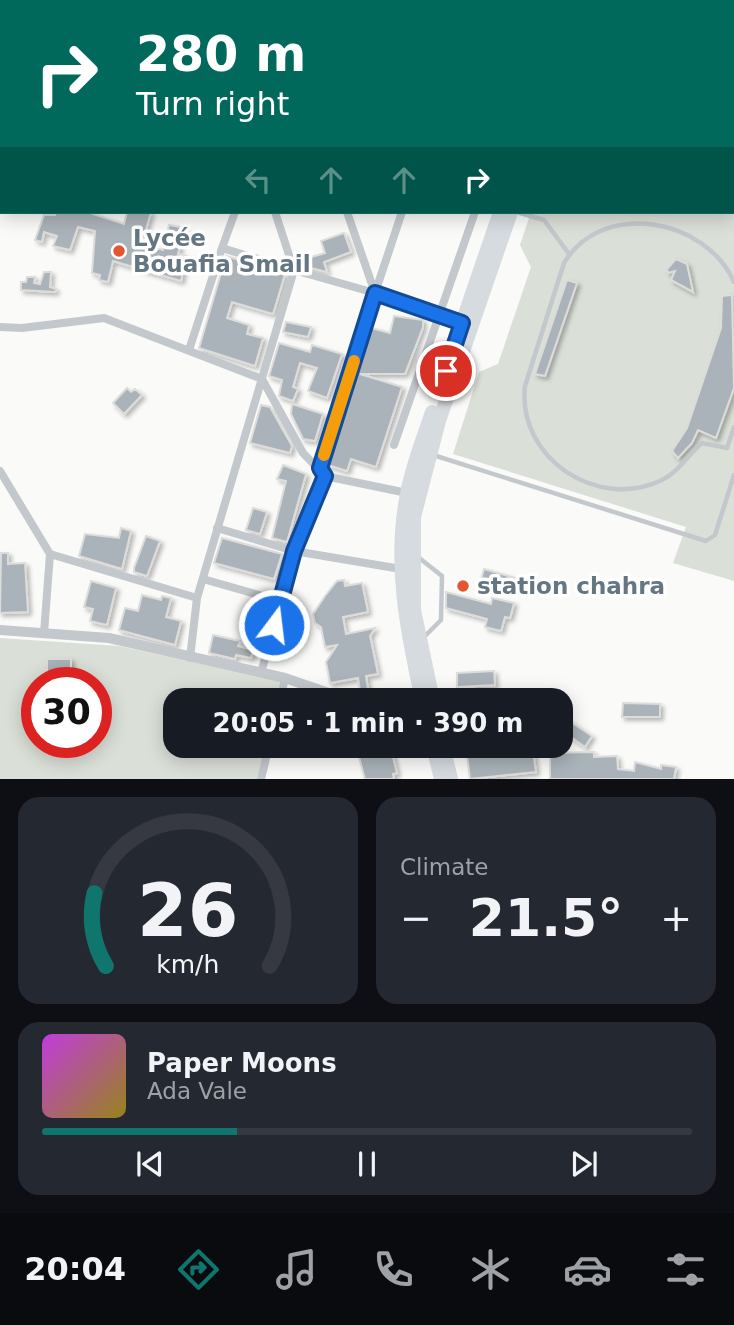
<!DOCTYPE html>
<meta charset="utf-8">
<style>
body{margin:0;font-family:"DejaVu Sans",sans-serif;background:#242831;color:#f1f3f6;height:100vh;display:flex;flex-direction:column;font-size:26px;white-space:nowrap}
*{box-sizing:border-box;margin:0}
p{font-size:23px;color:#9ea1a6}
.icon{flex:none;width:38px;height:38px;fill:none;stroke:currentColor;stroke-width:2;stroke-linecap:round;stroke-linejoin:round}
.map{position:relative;height:779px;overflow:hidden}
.side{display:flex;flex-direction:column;gap:18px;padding:18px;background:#0d0f14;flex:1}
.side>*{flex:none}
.hud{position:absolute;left:0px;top:0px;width:735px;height:214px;box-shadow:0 4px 18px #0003;background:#00695c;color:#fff;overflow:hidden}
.speed{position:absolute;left:21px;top:667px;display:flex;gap:14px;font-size:35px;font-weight:700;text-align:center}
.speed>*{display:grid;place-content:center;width:91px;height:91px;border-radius:50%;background:#171b24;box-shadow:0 4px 18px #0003;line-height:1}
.speed .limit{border:10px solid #d22;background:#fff;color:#111}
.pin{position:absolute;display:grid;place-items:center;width:60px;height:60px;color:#fff;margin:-30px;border:4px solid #fff;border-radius:50%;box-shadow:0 2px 7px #0007}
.me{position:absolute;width:77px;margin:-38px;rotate:15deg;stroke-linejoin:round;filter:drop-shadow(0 0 5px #0008)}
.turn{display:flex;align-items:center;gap:24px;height:147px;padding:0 21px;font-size:32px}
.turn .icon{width:91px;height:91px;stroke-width:2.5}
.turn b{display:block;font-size:49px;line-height:60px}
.lanes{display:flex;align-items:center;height:66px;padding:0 21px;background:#0003;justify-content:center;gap:35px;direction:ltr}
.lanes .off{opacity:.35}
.big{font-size:52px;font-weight:700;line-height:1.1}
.side .card{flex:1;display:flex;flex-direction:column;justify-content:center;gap:10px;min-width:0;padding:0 24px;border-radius:21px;background:#242831}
.side .dial{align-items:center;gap:0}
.dial svg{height:182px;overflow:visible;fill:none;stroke:#363941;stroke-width:7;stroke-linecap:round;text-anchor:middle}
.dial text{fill:#f1f3f6;stroke:none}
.song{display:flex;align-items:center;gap:21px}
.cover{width:84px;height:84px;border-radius:10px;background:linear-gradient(135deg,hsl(290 70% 55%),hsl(50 70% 35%))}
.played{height:7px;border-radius:4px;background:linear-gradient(90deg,#0f766e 30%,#363941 30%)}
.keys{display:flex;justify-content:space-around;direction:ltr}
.heat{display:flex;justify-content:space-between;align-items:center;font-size:38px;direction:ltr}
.side .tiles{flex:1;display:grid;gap:18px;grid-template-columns:1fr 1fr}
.card:last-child{grid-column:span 2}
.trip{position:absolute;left:163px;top:688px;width:410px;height:70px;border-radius:21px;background:#171b24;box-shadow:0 4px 18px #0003;font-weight:700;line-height:70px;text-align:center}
.dock{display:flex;height:112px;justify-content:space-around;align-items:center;background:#090b0e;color:#9ea1a6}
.dock .icon{width:49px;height:49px}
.dock .current{color:#0f766e}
.dock b{font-size:32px;color:#f1f3f6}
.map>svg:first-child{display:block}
.green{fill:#dadfd7;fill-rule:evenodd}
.building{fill:#aab3b9;stroke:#dcdcda;stroke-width:2;filter:url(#shadow)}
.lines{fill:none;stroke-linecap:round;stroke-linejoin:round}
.service{stroke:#c3c8cc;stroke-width:4.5}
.minor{stroke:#c3c8cc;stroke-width:8}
.tertiary{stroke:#c3c8cc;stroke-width:10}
.trunk{stroke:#d6dbdf;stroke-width:14}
.route-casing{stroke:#114b97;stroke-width:18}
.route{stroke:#1a73e8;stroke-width:12}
.slow{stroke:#f59e0b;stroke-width:12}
.poi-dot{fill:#e4572e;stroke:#fff;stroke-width:2.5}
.labels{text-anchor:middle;stroke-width:7;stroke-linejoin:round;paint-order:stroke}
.poi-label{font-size:23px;font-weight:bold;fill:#657683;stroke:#fff;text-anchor:start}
</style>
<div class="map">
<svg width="734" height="779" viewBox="0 0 734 779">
<defs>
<filter id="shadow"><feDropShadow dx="3" dy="3" stdDeviation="2" flood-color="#0004"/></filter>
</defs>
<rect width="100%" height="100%" fill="#fafaf8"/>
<!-- green -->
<path class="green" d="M0,0h63l-61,2 -2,144z
M734,128v453l-61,-18 13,-36 -233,-73 26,-82 19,-8 33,-97 -11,-22 11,-33h202z
M0,638l119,8 161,35 -4,19h-101v46h90l-8,33h-257zM37,682h59v60h-59z"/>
<!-- building -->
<path class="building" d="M56,212h31l37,12 3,-12h24l-9,32 21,6 6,-25 16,3 -7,26 12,3 -2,11 -4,-1 -3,14 -68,-20 -5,21 -9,-2 1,-5 -8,-2 3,-42 -17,-4 -8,23 -17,-4 4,-10 -13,-4 -2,10 -7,-2 9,-25h11z
M344,233l7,19 -27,10 3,10 -28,-7 -1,-4 27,-8 -4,-12z
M226,256l59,18 -12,40 -41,-12 -5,16 22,7 -2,9 16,4 -8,28 -56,-18z
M676,259l11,5 6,28 -22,-12 4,-9 -7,2 -1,-4z
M44,272h7l-1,15 6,2 -1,3 -34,-2v-8h5l1,-5h8l-1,6 6,1z
M567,280l10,3 -32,93 -10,-2z
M732,295l2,93 -18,50 -18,-8 -6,13 -14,15 -6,-7 15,-23 34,-100 1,-32z
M394,316l29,4v7l-18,47h-45l42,13 -26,80 -25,-8 -4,12 -19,-6 43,-137 19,5z
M286,322l25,5 -3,10 -25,-5z
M279,343l31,9 2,-7 30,9 -15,44 -19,-7 9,-23 -17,-5 -7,24 5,2 -5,12 -14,-5 3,-16 -13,-4z
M127,388l4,4 4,-3 7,6 -18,19 -11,-11z
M292,404l31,10 -8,27 -12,-2 -12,-25z
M261,405l9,2 22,39 -2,7 -40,-10z
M283,465l23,9 -19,68 -15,-4 14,-57 -9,-2z
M253,508l14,4 -7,22 -14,-4z
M121,528l10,3 -9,38 -43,-13 6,-22 34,4z
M146,536l14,5 -13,35 -13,-4v-4z
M222,538l60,16 -8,25 -60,-16z
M1,553h7v11l17,-1 3,49 -28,1z
M484,569l45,13 -4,8 -35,-13 -1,5 -8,-2z
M344,580l1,6 17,-3 6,29 -25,5 3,17 29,-6 -5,8 8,38 -12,2 3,20 -8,1 -3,-19 -28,5 -4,-21 11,-17 -12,2 -4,-20 -6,-4 -2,-9 12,-18 12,-15z
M91,581l25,7 -9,37 -17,-4 3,-12 -9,-2z
M446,592l45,12 1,-6 22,5 -4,15 -5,-1 -4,14 -16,-4 2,-8 -41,-11z
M142,595l19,5 1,-4 9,2 -5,19 15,4 -6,24 -56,-15 6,-22 13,3z
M213,635l27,6 -2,5 15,4 -2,8 -15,-3 -1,4 -26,-6z
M47,659h24v15l-24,-1z
M494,671l1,14 -38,2v-14z
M623,703l37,1v13h-38z
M560,715l32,21 -7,11 -17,-12 -8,11z
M364,746h26l7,27 -4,1 1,5h-29l-6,-22 8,-2z
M466,746h58v7l9,-2 3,21 -66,7z
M594,752v5l23,-1 1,13 16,2 1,-9 26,7v-4l15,2 -2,12h-124v-26z"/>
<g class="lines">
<!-- service -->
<path class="service" d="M517,212l27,8 25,34
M734,282c-28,-64 -132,-83 -170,-19l-39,123c-8,73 73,125 137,94 18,-9 26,-26 40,-37l25,5 7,-21
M433,455l273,86 9,-6 19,-60
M418,557l24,19 -1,44 -18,18"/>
<!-- minor -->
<path class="minor" d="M315,0l6,2
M299,2l1,-2
M368,2l1,-2
M544,2v-2
M0,174l2,1
M347,212l28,81
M222,248l13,-36
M375,293l27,-81
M0,327l22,1 82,-10 158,61 41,74 22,23 82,17
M189,350l33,-102 72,22 -19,-58
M394,445l81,-233
M320,468l55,-175 87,30
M0,471l50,83
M217,528l77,23 107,18
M203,579l77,22
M44,633l6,-79 147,44
M190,658l7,-60 97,-328 81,23
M261,673l33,-122 31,-75
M280,700l5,-22
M261,779l8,-33"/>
<!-- tertiary -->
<path class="tertiary" d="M0,630l109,8 176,40 64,22"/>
<!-- trunk -->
<path class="trunk" d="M572,2l1,-2
M589,2l1,-2
M438,393l62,-181
M422,700c-15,-68 -29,-137 -15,-206 5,-28 16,-55 25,-82
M433,700l-19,-90v-93l25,-96 72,-209
M433,746l8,33
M443,746l8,33"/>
</g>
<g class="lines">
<defs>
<path id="route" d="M274,625l20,-74 31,-75 -5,-8 55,-175 87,30 -16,48"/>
</defs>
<!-- route casing -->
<use href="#route" class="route-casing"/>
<!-- route -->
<use href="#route" class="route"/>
<!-- slow -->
<path class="slow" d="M324,455l30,-94"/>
</g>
<!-- markers -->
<g class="poi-dot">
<circle cx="119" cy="251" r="7"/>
<circle cx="463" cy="586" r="7"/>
</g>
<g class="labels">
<!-- poi labels -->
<g class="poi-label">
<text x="133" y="246">Lycée<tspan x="133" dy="26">Bouafia Smail</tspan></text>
<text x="477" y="594">station chahra</text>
</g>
</g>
</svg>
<div class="speed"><div class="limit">30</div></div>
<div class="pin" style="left:446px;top:371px;background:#d93025"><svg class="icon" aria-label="arrive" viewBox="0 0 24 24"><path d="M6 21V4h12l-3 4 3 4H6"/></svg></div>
<svg class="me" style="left:274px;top:625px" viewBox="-20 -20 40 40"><circle r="17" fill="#1a73e8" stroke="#fff" stroke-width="3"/><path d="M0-11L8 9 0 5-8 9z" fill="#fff"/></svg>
<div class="trip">20:05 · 1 min · 390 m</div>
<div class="hud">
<div class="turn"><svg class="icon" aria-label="right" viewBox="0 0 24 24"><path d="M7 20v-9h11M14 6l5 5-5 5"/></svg><div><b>280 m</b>Turn right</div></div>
<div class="lanes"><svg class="icon off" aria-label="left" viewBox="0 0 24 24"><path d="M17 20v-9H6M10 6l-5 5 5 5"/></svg><svg class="icon off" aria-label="ahead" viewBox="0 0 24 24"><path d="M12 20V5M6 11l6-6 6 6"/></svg><svg class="icon off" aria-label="ahead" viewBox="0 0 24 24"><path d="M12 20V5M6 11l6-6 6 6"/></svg><svg class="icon" aria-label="right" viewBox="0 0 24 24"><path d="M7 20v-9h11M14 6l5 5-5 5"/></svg></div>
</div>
</div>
<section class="side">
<div class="tiles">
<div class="card dial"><svg viewBox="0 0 100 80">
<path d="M14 69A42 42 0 1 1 86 69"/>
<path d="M14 69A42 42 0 0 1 9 37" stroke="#0f766e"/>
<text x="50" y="56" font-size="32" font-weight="700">26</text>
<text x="50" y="72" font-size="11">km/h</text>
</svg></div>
<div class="card"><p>Climate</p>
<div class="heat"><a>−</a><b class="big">21.5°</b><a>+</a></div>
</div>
<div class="card">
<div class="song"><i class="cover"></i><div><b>Paper Moons</b><p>Ada Vale</p></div></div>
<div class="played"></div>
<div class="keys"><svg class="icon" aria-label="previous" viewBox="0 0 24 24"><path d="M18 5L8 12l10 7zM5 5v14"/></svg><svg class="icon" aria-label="pause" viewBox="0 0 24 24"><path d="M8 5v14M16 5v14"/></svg><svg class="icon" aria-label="next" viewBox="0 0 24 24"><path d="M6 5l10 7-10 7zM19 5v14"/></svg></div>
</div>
</div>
</section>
<nav class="dock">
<b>20:04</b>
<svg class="icon current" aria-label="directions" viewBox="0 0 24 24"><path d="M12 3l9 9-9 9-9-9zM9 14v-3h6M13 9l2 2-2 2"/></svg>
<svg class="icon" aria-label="music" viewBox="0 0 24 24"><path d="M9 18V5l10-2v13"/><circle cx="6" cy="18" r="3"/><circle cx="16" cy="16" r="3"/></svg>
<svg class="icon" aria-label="phone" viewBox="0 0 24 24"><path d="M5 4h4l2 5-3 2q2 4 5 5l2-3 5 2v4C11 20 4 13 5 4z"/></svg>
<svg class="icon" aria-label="climate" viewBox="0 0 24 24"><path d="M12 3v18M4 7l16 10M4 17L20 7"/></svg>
<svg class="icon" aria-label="car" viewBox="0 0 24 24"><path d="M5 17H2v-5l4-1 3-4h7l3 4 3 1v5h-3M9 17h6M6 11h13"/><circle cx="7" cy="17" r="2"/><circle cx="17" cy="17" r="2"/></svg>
<svg class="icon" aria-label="filters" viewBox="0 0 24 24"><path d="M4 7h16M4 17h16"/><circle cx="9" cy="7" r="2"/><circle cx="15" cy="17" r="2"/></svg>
</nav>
